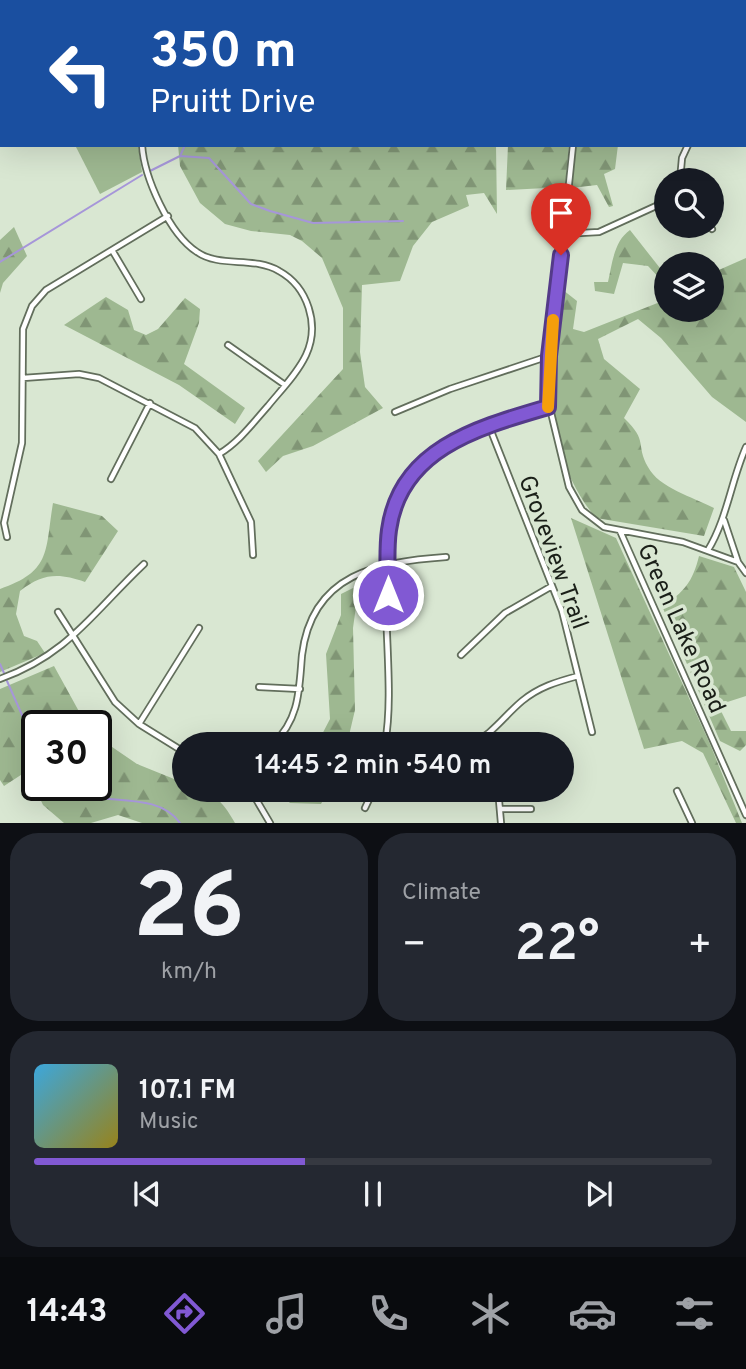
<!DOCTYPE html>
<meta charset="utf-8">
<style>
body{margin:0;font-family:Overpass,sans-serif;background:#242831;color:#f1f3f6;height:100vh;display:flex;flex-direction:column;font-size:26px;white-space:nowrap}
*{box-sizing:border-box;margin:0}
p{font-size:23px;color:#9ea1a6}
.icon{flex:none;width:38px;height:38px;fill:none;stroke:currentColor;stroke-width:2;stroke-linecap:round;stroke-linejoin:round}
.map{position:relative;height:823px;overflow:hidden}
.details{display:flex;flex-direction:column;gap:10px;padding:10px;background:#0d0f14;flex:1}
.details>*{flex:none}
.guide{position:absolute;left:0px;top:0px;width:747px;height:147px;box-shadow:0 7px 28px #0002;background:#1a4fa0;color:#fff;overflow:hidden}
.fabs{position:absolute;left:654px;top:168px;display:grid;gap:14px}
.fabs a{display:grid;place-items:center;width:70px;height:70px;border-radius:50%;background:#171b24;box-shadow:0 7px 28px #0002;font-size:35px}
.speed{position:absolute;left:21px;top:710px;display:flex;gap:14px;font-size:35px;font-weight:700;text-align:center}
.speed>*{display:grid;place-content:center;width:91px;height:91px;border-radius:50%;background:#171b24;box-shadow:0 7px 28px #0002;line-height:1}
.speed .limit{border:4px solid #111;border-radius:10px;background:#fff;color:#111}
.pin{position:absolute;display:grid;place-items:center;width:60px;height:60px;color:#fff;margin:-72px -30px;border-radius:50% 50% 50% 0;rotate:-45deg;box-shadow:0 0 7px #0007}
.pin .icon{rotate:45deg}
.me{position:absolute;width:77px;margin:-38px;rotate:0deg;stroke-linejoin:round;filter:drop-shadow(0 0 5px #0008)}
.turn{display:flex;align-items:center;gap:24px;height:147px;padding:0 35px;font-size:32px}
.turn .icon{width:91px;height:91px;stroke-width:2.5}
.turn b{display:block;font-size:49px;line-height:60px}
.big{font-size:52px;font-weight:600;line-height:1.1}
.details .tile{flex:1;display:flex;flex-direction:column;justify-content:center;gap:10px;min-width:0;padding:0 24px;border-radius:28px;background:#242831}
.details .dial{align-items:center;gap:0}
.dial b{font-size:91px;line-height:1}
.song{display:flex;align-items:center;gap:21px}
.cover{width:84px;height:84px;border-radius:10px;background:linear-gradient(135deg,hsl(200 70% 55%),hsl(50 70% 35%))}
.played{height:7px;border-radius:4px;background:linear-gradient(90deg,#8159d3 40%,#363941 40%)}
.keys{display:flex;justify-content:space-around;direction:ltr}
.heat{display:flex;justify-content:space-between;align-items:center;font-size:38px;direction:ltr}
.details .tiles{flex:1;display:grid;gap:10px;grid-template-columns:1fr 1fr}
.tile:last-child{grid-column:span 2}
.trip{position:absolute;left:172px;top:732px;width:402px;height:70px;border-radius:35px;background:#171b24;box-shadow:0 7px 28px #0002;font-weight:600;line-height:70px;text-align:center}
.tabs{display:flex;height:112px;justify-content:space-around;align-items:center;background:#090b0e;color:#9ea1a6}
.tabs .icon{width:49px;height:49px}
.tabs .on{color:#8159d3}
.tabs b{font-size:32px;color:#f1f3f6}
.map>svg:first-child{display:block}
.forest{fill:url(#forest-firs)}
.garden{fill:#9eb891}
.lines{fill:none;stroke-linecap:round;stroke-linejoin:round}
.stream{stroke:#a696d9;stroke-width:2}
.minor-casing{stroke:#626e5c;stroke-width:8}
.minor{stroke:#fff;stroke-width:4.5}
.route-casing{stroke:#543a89;stroke-width:18}
.route{stroke:#8159d3;stroke-width:12}
.slow{stroke:#f59e0b;stroke-width:12}
.labels{text-anchor:middle;stroke-width:7;stroke-linejoin:round;paint-order:stroke}
.street-label{font-size:24px;fill:#1a1f18;stroke:#d9e7d2}
</style>
<div class="map">
<svg width="746" height="823" viewBox="0 0 746 823">
<defs>
<pattern id="forest-firs" width="22" height="20" patternUnits="userSpaceOnUse" patternTransform="scale(1.75)"><rect width="22" height="20" fill="#9eb891"/><path d="M5 1l3.5 6h-7zM16 11l3.5 6h-7z" fill="#809575"/></pattern>
</defs>
<rect width="100%" height="100%" fill="#d9e7d2"/>
<!-- forest -->
<path class="forest" d="M166,0l39,1 345,-1 -383,2z
M178,145h318l1,69 -13,-21 -18,2 3,11 -37,16 -19,24 -13,35 -38,4 -2,67 5,35 18,21 -70,38 -30,10 -17,16 -8,-11 85,-92v-61l-21,-50 -20,-17 -12,-6 -39,-4 -26,-7 -25,-21 -20,-37z
M508,145h61l-4,42 -59,3z
M576,145h42l-3,24 -11,5 9,32 -4,1 -12,-22 -26,3z
M14,227l13,29 -24,27 -3,10v-53z
M630,230l37,47v33h45v-37l34,-15v164l-34,-25 -51,-59 -23,-19 -40,20 6,20 36,30 -16,29c25,24 11,26 24,49 11,21 45,30 66,41l-10,28 -108,-18c-56,-67 -44,-148 -33,-228l14,11 -4,28 11,3 76,-30 3,-20 -15,-16 -25,-3 -9,31 -19,-3 -1,-9h14c4,-18 6,-41 22,-52z
M106,297l22,13 6,20 12,5 12,-6 27,-31 15,11 -1,14 -15,41 61,44 -10,16 -56,-39 -115,-60z
M53,503l49,13 16,15 -33,51c-26,-9 -42,-9 -65,9l-4,23 8,22 13,5 8,12 -45,19v-83c52,-18 45,-38 53,-86z
M571,518l45,20 94,206 32,79h-6l-33,-70 -21,-12 -38,8z
M699,556l35,11 12,25v104l-28,9 13,26h15v14l-6,6 -20,-10 -58,-135c22,-13 31,-25 37,-50z
M359,585l-6,43 2,82 -8,34h-30l13,-25 -4,-65 15,-39v-21z
M54,666l33,60h-50v60h59v-50l41,28 47,19v6c28,0 38,11 51,34h-93l-24,-8 -27,8h-27l-21,-18 -16,-34 -23,15 -4,-6v-91z
M275,789h54l-8,15 -31,-1z"/>
<!-- garden -->
<path class="garden" d="M75,145h63l4,27 -42,22z"/>
<g class="lines">
<!-- stream -->
<path class="stream" d="M191,0v2
M234,2l5,-2
M181,154l4,-9
M150,171l30,-15 29,2 42,46 19,7 43,12 90,-2
M0,262l142,-87
M0,664l4,9
M7,681l30,68
M62,786c31,24 93,1 118,37"/>
<defs>
<path id="minor" d="M44,0l1,2
M564,2v-2
M746,84v-1
M142,145c2,32 27,89 55,107 23,16 57,4 82,19 29,16 41,54 27,84 -9,19 -25,35 -38,51 -16,18 -29,36 -49,48
M573,145l-26,251 22,91 13,23 22,17 79,15 55,20
M680,180l2,-22 6,-13
M710,226l2,3
M563,234l36,-2 68,-31
M112,250l29,49
M228,345l57,40
M23,378l56,-4 20,4 96,50 24,26 32,68 2,33
M395,412l55,-23 99,-33
M489,426l73,185 30,121
M111,479l39,-76
M724,520l14,42 8,11
M620,531l126,284
M7,537l-3,-14 18,-80 1,-114 9,-23 14,-16 122,-74
M708,550c19,-31 23,-69 38,-103
M58,612l57,90 24,22 45,28
M461,655l44,-42 47,-27
M0,679c69,-25 93,-67 144,-115
M259,687l41,2
M139,724l60,-96
M386,740l24,4
M273,744c27,-25 26,-55 29,-89 10,-82 76,-93 144,-98
M385,744c17,-95 -35,-242 62,-301 30,-18 68,-26 101,-36
M471,744c21,-9 33,-28 51,-43 17,-14 34,-19 56,-25
M250,789l20,34
M498,789l3,34
M677,791l15,32
M365,808l9,-19
M502,809h29"/>
</defs>
<!-- minor casing -->
<use href="#minor" class="minor-casing"/>
<!-- minor -->
<use href="#minor" class="minor"/>
</g>
<g class="lines">
<defs>
<path id="route" d="M388,595c0,-21 -2,-44 1,-65 11,-82 91,-103 159,-123l1,-51 12,-101"/>
</defs>
<!-- route casing -->
<use href="#route" class="route-casing"/>
<!-- route -->
<use href="#route" class="route"/>
<!-- slow -->
<path class="slow" d="M548,407l5,-87"/>
</g>
<g class="labels">
<!-- street labels -->
<g class="street-label">
<text transform="translate(554 552) rotate(70)" y="8">Groveview Trail</text>
<text transform="translate(682 628) rotate(66)" y="8">Green Lake Road</text>
</g>
</g>
</svg>
<div class="fabs">
<a><svg class="icon" aria-label="search" viewBox="0 0 24 24"><circle cx="10" cy="10" r="6"/><path d="M15 15l6 6"/></svg></a>
<a><svg class="icon" aria-label="layers" viewBox="0 0 24 24"><path d="M12 4l9 5-9 5-9-5zM3 14l9 5 9-5"/></svg></a>
</div>
<div class="speed"><div class="limit">30</div></div>
<div class="pin" style="left:561px;top:255px;background:#d93025"><svg class="icon" aria-label="arrive" viewBox="0 0 24 24"><path d="M6 21V4h12l-3 4 3 4H6"/></svg></div>
<svg class="me" style="left:388px;top:595px" viewBox="-20 -20 40 40"><circle r="17" fill="#8159d3" stroke="#fff" stroke-width="3"/><path d="M0-11L8 9 0 5-8 9z" fill="#fff"/></svg>
<div class="trip">14:45 · 2 min · 540 m</div>
<div class="guide">
<div class="turn"><svg class="icon" aria-label="left" viewBox="0 0 24 24"><path d="M17 20v-9H6M10 6l-5 5 5 5"/></svg><div><b>350 m</b>Pruitt Drive</div></div>
</div>
</div>
<section class="details">
<div class="tiles">
<div class="tile dial"><b>26</b><p>km/h</p></div>
<div class="tile"><p>Climate</p>
<div class="heat"><a>−</a><b class="big">22°</b><a>+</a></div>
</div>
<div class="tile">
<div class="song"><i class="cover"></i><div><b>107.1 FM</b><p>Music</p></div></div>
<div class="played"></div>
<div class="keys"><svg class="icon" aria-label="previous" viewBox="0 0 24 24"><path d="M18 5L8 12l10 7zM5 5v14"/></svg><svg class="icon" aria-label="pause" viewBox="0 0 24 24"><path d="M8 5v14M16 5v14"/></svg><svg class="icon" aria-label="next" viewBox="0 0 24 24"><path d="M6 5l10 7-10 7zM19 5v14"/></svg></div>
</div>
</div>
</section>
<nav class="tabs">
<b>14:43</b>
<svg class="icon on" aria-label="directions" viewBox="0 0 24 24"><path d="M12 3l9 9-9 9-9-9zM9 14v-3h6M13 9l2 2-2 2"/></svg>
<svg class="icon" aria-label="music" viewBox="0 0 24 24"><path d="M9 18V5l10-2v13"/><circle cx="6" cy="18" r="3"/><circle cx="16" cy="16" r="3"/></svg>
<svg class="icon" aria-label="phone" viewBox="0 0 24 24"><path d="M5 4h4l2 5-3 2q2 4 5 5l2-3 5 2v4C11 20 4 13 5 4z"/></svg>
<svg class="icon" aria-label="climate" viewBox="0 0 24 24"><path d="M12 3v18M4 7l16 10M4 17L20 7"/></svg>
<svg class="icon" aria-label="car" viewBox="0 0 24 24"><path d="M5 17H2v-5l4-1 3-4h7l3 4 3 1v5h-3M9 17h6M6 11h13"/><circle cx="7" cy="17" r="2"/><circle cx="17" cy="17" r="2"/></svg>
<svg class="icon" aria-label="filters" viewBox="0 0 24 24"><path d="M4 7h16M4 17h16"/><circle cx="9" cy="7" r="2"/><circle cx="15" cy="17" r="2"/></svg>
</nav>
